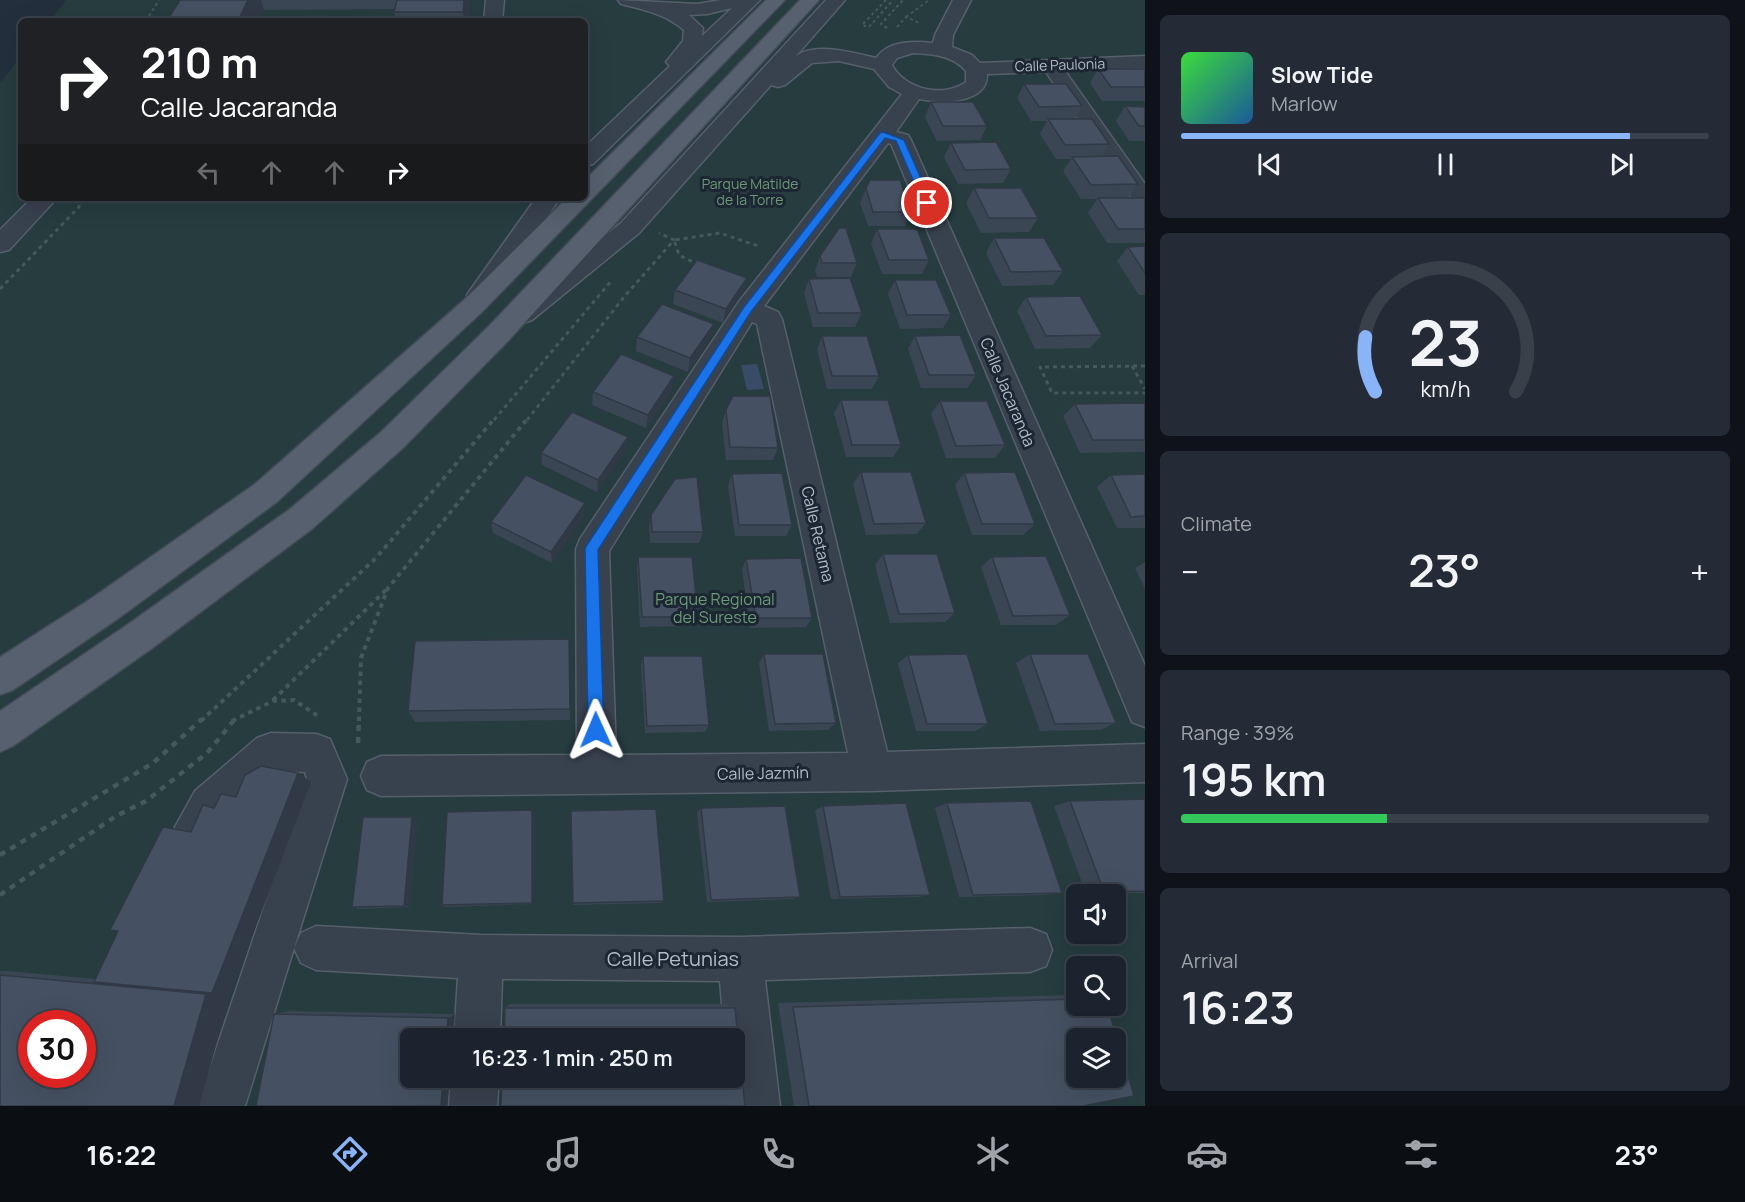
<!DOCTYPE html>
<meta charset="utf-8">
<style>
body{margin:0;font-family:Manrope,sans-serif;background:#242b36;color:#f1f3f6;height:100vh;display:flex;flex-direction:column;font-size:22px;white-space:nowrap}
*{box-sizing:border-box;margin:0}
p{font-size:20px;color:#a0a4aa}
.icon{flex:none;width:33px;height:33px;fill:none;stroke:currentColor;stroke-width:2;stroke-linecap:round;stroke-linejoin:round}
.map{position:relative;flex:1;overflow:hidden}
.sheet{display:flex;flex-direction:column;gap:15px;padding:15px;background:#0f1319;width:600px}
.sheet>*{flex:none}
.hud{position:absolute;left:18px;top:18px;width:570px;height:183px;border-radius:9px;box-shadow:0 6px 24px #0002,0 0 0 2px #39404a;background:#202124;color:#fff;overflow:hidden}
.buttons{position:absolute;left:1066px;top:884px;display:grid;gap:12px}
.buttons a{display:grid;place-items:center;width:60px;height:60px;border-radius:9px;background:#1b232e;box-shadow:0 6px 24px #0002,0 0 0 2px #39404a;font-size:30px}
.speed{position:absolute;left:18px;top:1010px;display:flex;gap:12px;font-size:30px;font-weight:700;text-align:center}
.speed>*{display:grid;place-content:center;width:78px;height:78px;border-radius:50%;background:#1b232e;box-shadow:0 6px 24px #0002,0 0 0 2px #39404a;line-height:1}
.speed .limit{border:9px solid #d22;background:#fff;color:#111}
.pin{position:absolute;display:grid;place-items:center;width:51px;height:51px;color:#fff;margin:-26px;border:3px solid #fff;border-radius:50%;box-shadow:0 2px 6px #0007}
.me{position:absolute;width:66px;margin:-33px;rotate:359deg;stroke-linejoin:round;filter:drop-shadow(0 0 4px #0008)}
.turn{display:flex;align-items:center;gap:21px;height:126px;padding:0 24px;font-size:27px}
.turn .icon{width:78px;height:78px;stroke-width:2.5}
.turn b{display:block;font-size:42px;line-height:51px}
.lanes{display:flex;align-items:center;height:57px;padding:0 24px;background:#0003;justify-content:center;gap:30px;direction:ltr}
.lanes .off{opacity:.35}
.big{font-size:45px;font-weight:600;line-height:1.1}
.sheet .tile{flex:1;display:flex;flex-direction:column;justify-content:center;gap:9px;min-width:0;padding:0 21px;border-radius:9px;background:#242b36}
.sheet .dial{align-items:center;gap:0}
.dial svg{height:156px;overflow:visible;fill:none;stroke:#39404a;stroke-width:7;stroke-linecap:round;text-anchor:middle}
.dial text{fill:#f1f3f6;stroke:none}
.song{display:flex;align-items:center;gap:18px}
.cover{width:72px;height:72px;border-radius:9px;background:linear-gradient(135deg,hsl(120 70% 55%),hsl(210 70% 35%))}
.played{height:6px;border-radius:3px;background:linear-gradient(90deg,#8ab4f8 85%,#39404a 85%)}
.keys{display:flex;justify-content:space-around;direction:ltr}
.heat{display:flex;justify-content:space-between;align-items:center;font-size:33px;direction:ltr}
.charge{height:9px;border-radius:4px;background:linear-gradient(90deg,#34c759 39%,#39404a 0)}
.trip{position:absolute;left:400px;top:1028px;width:345px;height:60px;border-radius:9px;background:#1b232e;box-shadow:0 6px 24px #0002,0 0 0 2px #39404a;font-weight:600;line-height:60px;text-align:center}
.dock{display:flex;height:96px;justify-content:space-around;align-items:center;background:#0b0e12;color:#a0a4aa}
.dock .icon{width:42px;height:42px}
.dock .selected{color:#8ab4f8}
.dock b{font-size:27px;color:#f1f3f6}
main{display:flex;flex:1;min-height:0}
.map>svg:first-child{display:block}
.green{fill:#263c3f;fill-rule:evenodd}
.water{fill:#394c67}
.lines{fill:none;stroke-linecap:round;stroke-linejoin:round}
.minor-casing{stroke:#565f6c;stroke-width:3}
.major-casing{stroke:#414a57;stroke-width:3}
.path-far3{stroke:#44595c;stroke-width:2;stroke-dasharray:3 3;stroke-linecap:butt}
.path-far2{stroke:#44595c;stroke-width:3;stroke-dasharray:4 4;stroke-linecap:butt}
.path-far1{stroke:#44595c;stroke-width:4;stroke-dasharray:4.5 4.5;stroke-linecap:butt}
.path{stroke:#44595c;stroke-width:4.5;stroke-dasharray:6 6;stroke-linecap:butt}
.minor{fill:#38414e;fill-rule:evenodd}
.major{fill:#56606e;fill-rule:evenodd}
.wall{fill:#3b4654}
.shaded-wall{fill:#303945}
.building{fill:#455162;stroke:#303945;stroke-width:1.5;fill-rule:evenodd}
.route{fill:#1a73e8;stroke:#114b97;stroke-width:1.5}
.labels{text-anchor:middle;stroke-width:6;stroke-linejoin:round;paint-order:stroke}
.far-street-label{font-size:14px;fill:#b4bcc9;stroke:#1d2633}
.far-park-label{font-size:14px;fill:#6b9a76;stroke:#1d2633}
.street-label{font-size:16px;fill:#b4bcc9;stroke:#1d2633}
.park-label{font-size:16px;fill:#6b9a76;stroke:#1d2633}
.near-street-label{font-size:20px;fill:#b4bcc9;stroke:#1d2633}
</style>
<main>
<div class="map">
<svg width="1145" height="1106" viewBox="0 0 1145 1106">
<rect width="100%" height="100%" fill="#242f3e"/>
<!-- green -->
<path class="green" d="M66,0h1079v1106h-1145v-1023l21,-26v141h564v-177h-535zM1077,894h39v39h-39zM1077,966h39v39h-39zM32,1023h50v51h-50zM411,1038h324v39h-324zM1077,1038h39v39h-39z"/>
<!-- water -->
<path class="water" d="M757,364l7,25 -17,1 -6,-25z"/>
<g class="lines">
<defs>
<path id="minor" d="M486,0h18l-2,21h-18z
M618,0l79,4 24,-4h39l-167,164 -8,2v-19l85,-81 -4,-4 17,-21 1,-11c-19,-16 -39,-20 -63,-26zM732,8l-30,28 1,-8 -14,-13 18,-1z
M826,0h19l-50,57c19,-16 59,-4 81,1 13,-18 38,-17 57,-15l2,-8 18,-35h18l-18,35 -1,12 20,8 8,8 165,-7v12l-80,3 80,113v24l-8,-2 -91,-134 -59,2c1,31 -48,29 -68,25l-23,33 12,3 3,5 234,526v61l-13,-5 -241,-578 -3,-1 -124,163 14,6 4,7 105,433 258,-8v38l-273,9 -491,5 -14,-6 -6,-14 6,-14 14,-6 196,-1 -1,-206 4,-10 158,-236 164,-209 -13,-7 -15,-18 -35,-8 -27,2 -27,22 -7,2 -7,-2 -132,148 -107,87 -9,3 -9,-3 -4,-6 4,-6 107,-85zM913,53c19,1 40,2 53,18v11c-22,16 -61,8 -74,-17l5,-7zM752,322l5,2 91,429 -232,2 -7,-204z
M32,198h25l-48,52 -9,2v-22z
M536,198h24l-71,103 -9,3 -9,-3 -4,-6 4,-6z
M271,733l45,1 14,5 17,40 -53,169 7,-15 15,-7 165,9 259,2 290,-9 16,6 6,16 -6,16 -16,6 -265,8 15,126h-48l-3,-29h6v-39h-10l-5,-57 -218,-2 -2,59h-46l4,-60 -142,-8 -15,-7 -7,-15 -49,158h-48l110,-327 -2,-7 -27,-1 -55,48 -14,22 -14,6 -14,-6 -6,-14 20,-36 62,-53z
M451,1077h48l-2,29h-48z"/>
<path id="major" d="M766,0h19l-303,312 -205,190 -161,118 -103,70 -13,5v-38l92,-59 163,-114 209,-184 103,-102h18v-18z
M800,0h19l-311,341 -105,107 -91,81 -161,120 -138,97 -13,6v-41l127,-86 163,-116 91,-77 107,-105z"/>
</defs>
<!-- minor casing -->
<use href="#minor" class="minor-casing"/>
<!-- major casing -->
<use href="#major" class="major-casing"/>
<!-- path-far3 -->
<path class="path-far3" d="M886,0l-24,25 7,2 24,-27
M906,17l23,-17
M146,21l13,-21
M897,27l9,-10 13,6
M887,28l-6,-4 22,-24"/>
<!-- path-far2 -->
<path class="path-far2" d="M699,265l-20,-10 -5,-15 46,-7 41,14
M0,289l79,-82 1,-5 -7,-1
M1132,366l13,23
M1145,366l-105,1 12,26h93
M494,420l118,-140
M527,420l97,-123 50,-57 -15,-7"/>
<!-- path-far1 -->
<path class="path-far1" d="M273,700l113,-110
M201,721l175,-163 119,-140
M232,721l41,-20 21,-1 24,16
M359,721l2,-63 27,-70 140,-170"/>
<!-- path -->
<path class="path" d="M358,743l1,-24
M0,855l153,-92 49,-44
M0,895l116,-79 30,-15 61,-48 28,-34"/>
<!-- minor -->
<use href="#minor" class="minor"/>
<!-- major -->
<use href="#major" class="major"/>
</g>
<!-- wall -->
<path class="wall" d="M180,0h290l-2,21h-72l-2,-9 1,-3 -131,1 -4,11h-93z
M1098,69h47v32h-43l-12,-18z
M1024,84l58,22 -7,13 34,25 -8,13 37,27 -10,14h17v45h-38l-19,-30 9,-14h-16l-18,-28 8,-12h-15l-16,-25 7,-13h-16l-14,-23z
M931,102l56,24 -7,14 -43,1 -12,-24z
M1125,106l20,1v34h-16l-13,-20z
M951,143l60,26 -8,14 -45,1 -14,-27z
M866,188l45,24 -6,14h-37l-8,-23z
M974,188l64,30 -9,14 -48,1 -15,-30z
M877,229l52,31 -7,14h-40l-11,-31z
M994,238l69,33 -10,14 -51,1 -16,-33z
M1145,246v49h-6l-22,-34 11,-14z
M820,256l37,7 -6,14h-34l-2,-7z
M747,278l-4,14 -20,31 -50,-19 2,-14z
M809,279l53,34 -7,14h-42l-9,-34z
M895,280l56,35 -8,13 -43,1 -12,-35z
M1026,297l76,38 -12,13 -55,1 -18,-38z
M822,336l57,40 -7,13h-45l-10,-39z
M915,336l61,39 -9,13h-46l-13,-39z
M637,337h74l-23,35 -52,-21z
M672,390l-26,38 -54,-23 1,-13z
M841,400l60,45 -8,12h-47l-12,-44z
M940,401l65,44 -10,13h-49l-15,-44z
M1145,403v49l-65,1 -17,-37 12,-12z
M726,410l52,38 -5,12h-47l-4,-37z
M626,449l-29,43 -55,-27 -1,-12z
M861,472l65,51 -9,11 -51,1 -13,-51z
M964,473l71,51 -12,11h-51l-17,-50z
M732,474l60,51 -6,11h-51l-7,-50z
M1145,474v54h-28l-20,-41 14,-12z
M584,515l-32,48 -59,-30 -2,-11z
M651,515l52,17 -4,11h-49l-1,-16z
M883,554l72,59 -10,9 -55,1 -15,-58z
M638,557l60,60 -3,9 -55,1 -3,-59z
M992,557l78,58 -14,10h-55l-20,-58z
M746,559l66,59 -6,9 -56,1 -8,-59z
M1145,562v27l-10,-21z
M569,639l1,81 -155,2 -7,-11z
M764,654l72,69 -8,7 -59,1 -10,-68z
M1030,654l86,69 -16,7 -60,1 -24,-68z
M908,655l80,69 -13,7h-59l-18,-68z
M643,656l66,69 -4,7 -60,1 -4,-68z
M311,782l-80,209 -32,115h-199v-135h8l88,8 95,-147 23,-24 22,-11z
M1145,799v94l-59,1 -32,-88 16,-5z
M947,803l115,90 -17,2 -86,2 -24,-89z
M823,806l107,89 -12,2 -87,2 -16,-89z
M701,808l99,89 -7,2 -86,3 -10,-89z
M532,810l2,4 -1,90 -87,3 -4,-2z
M571,811l93,90 -3,2 -88,2z
M417,821l-7,86 -51,2 -7,-2z
M1069,995l8,1 6,110h-289l-16,-103z
M510,1004h215l10,4h-230z
M290,1011l165,3 -44,63h39l-3,29 -173,-92z"/>
<!-- shaded-wall -->
<path class="shaded-wall" d="M248,0h13l3,10 -4,11h-22z
M464,0h6l-2,21h-4l-1,-9z
M747,278l-4,14 -20,31 3,-14z
M714,324l-3,13 -23,35 2,-14z
M674,376l-2,14 -26,38 2,-13z
M628,437l-2,12 -29,43 1,-12z
M585,503l-1,12 -32,48 -1,-11z
M298,773l13,9 -80,209 -32,115h-25l32,-112 6,-1z
M532,810l2,4 -1,90 -1,-1z
M412,817l5,4 -7,86 -6,-1z
M455,1014l-2,24h-6l1,-20z
M443,1077h7l-3,29h-6z"/>
<!-- building -->
<path class="building" d="M180,0h68l-10,21h-71z
M397,0h67l-1,12h-69z
M1098,69h47v18h-34z
M1024,84h42l16,22 -43,1z
M931,102h42l14,24h-44z
M1125,106l20,1v19h-6z
M1048,119h44l17,25 -44,1z
M996,142l15,27 -46,1 -14,-27z
M1118,156l20,28 -47,1 -19,-28z
M870,180h30l11,32h-38l-7,-24z
M974,188h47l17,30h-49z
M1098,198h47v31h-27z
M839,228h7l11,35h-35l-2,-7z
M877,229h40l12,31h-40z
M994,238h50l19,33 -52,1z
M1145,246v27l-17,-26z
M697,260l50,18 -21,31 -51,-19z
M850,278l12,35h-44l-9,-34z
M895,280h41l15,35h-44z
M1080,296l22,39 -56,1 -20,-39z
M662,304l52,20 -24,34 -53,-21z
M960,335l16,40h-47l-14,-39z
M822,336h45l12,40h-47z
M621,354l53,22 -26,39 -55,-23z
M733,396h37l8,52 -48,-1 -4,-37z
M841,400h47l13,45h-49z
M940,401h47l18,44 -49,1z
M1145,403v37h-52l-18,-36z
M572,412l56,25 -30,43 -57,-27z
M861,472h50l15,51 -52,1z
M1015,472l20,52h-53l-18,-51z
M782,473l10,52h-53l-7,-51z
M1145,474v42l-14,1 -20,-42z
M526,475l59,28 -34,49 -60,-30z
M697,477l6,55h-51l-1,-17 24,-36z
M883,554h54l18,59 -56,1z
M1046,556l24,59 -57,1 -21,-59z
M638,557h54l6,60h-56z
M801,558l11,60h-56l-10,-59z
M569,639l1,70 -162,2 7,-70z
M764,654h59l13,69 -61,1z
M967,654l21,70h-61l-19,-69z
M1030,654h58l28,69 -61,1z
M643,656h59l7,69 -62,1z
M261,766l37,7 -86,220 -118,-11 24,-51 -8,-1 53,-103 28,5 12,-27 11,3 7,-14 15,3 9,-22z
M1145,799v92l-41,1 -34,-91z
M1031,801l31,92 -89,2 -26,-92z
M906,803l24,92 -90,2 -17,-91z
M785,806l15,91 -89,3 -10,-92z
M656,809l8,92 -91,2 -2,-92z
M532,810v93l-90,2 5,-93z
M363,817h49l-8,89 -52,1z
M0,975l206,19 -32,112h-174zM32,1023h50v51h-50z
M1077,999v6h30l27,91 -51,10h-274l-16,-99zM1077,1038h39v39h-39z
M505,1008h230l10,98h-244l1,-29h233v-39h-231z
M274,1014l174,4 -1,20h-36v39h32l-2,29h-185z"/>
<!-- route -->
<path class="route" d="M883,132l21,8 28,63 -8,2 -28,-64 -11,-3 -134,174 -153,238 6,180 -3,5 -5,2 -6,-2 -2,-5 -3,-181 2,-4 157,-238 136,-174z"/>
<g class="labels">
<!-- far-street labels -->
<g class="far-street-label">
<text transform="translate(1060 65) rotate(-2)" y="5">Calle Paulonia</text>
</g>
<!-- far-park labels -->
<g class="far-park-label">
<text x="750" y="189">Parque Matilde<tspan x="750" dy="16">de la Torre</tspan></text>
</g>
<!-- street labels -->
<g class="street-label">
<text transform="translate(1008 392) rotate(67)" y="6">Calle Jacaranda</text>
<text transform="translate(818 534) rotate(77)" y="6">Calle Retama</text>
<text transform="translate(763 773) rotate(-1)" y="6">Calle Jazmín</text>
</g>
<!-- park labels -->
<g class="park-label">
<text x="715" y="605">Parque Regional<tspan x="715" dy="18">del Sureste</tspan></text>
</g>
<!-- near-street labels -->
<g class="near-street-label">
<text x="673" y="966">Calle Petunias</text>
</g>
</g>
</svg>
<div class="buttons">
<a><svg class="icon" aria-label="sound" viewBox="0 0 24 24"><path d="M4 9h4l5-4v14l-5-4H4zM17 9q2 3 0 6"/></svg></a>
<a><svg class="icon" aria-label="search" viewBox="0 0 24 24"><circle cx="10" cy="10" r="6"/><path d="M15 15l6 6"/></svg></a>
<a><svg class="icon" aria-label="layers" viewBox="0 0 24 24"><path d="M12 4l9 5-9 5-9-5zM3 14l9 5 9-5"/></svg></a>
</div>
<div class="speed"><div class="limit">30</div></div>
<div class="pin" style="left:927px;top:203px;background:#d93025"><svg class="icon" aria-label="arrive" viewBox="0 0 24 24"><path d="M6 21V4h12l-3 4 3 4H6"/></svg></div>
<svg class="me" style="left:596px;top:730px" viewBox="-20 -20 40 40"><path d="M0-17L14 15 0 8-14 15z" fill="#1a73e8" stroke="#fff" stroke-width="4"/></svg>
<div class="trip">16:23 · 1 min · 250 m</div>
<div class="hud">
<div class="turn"><svg class="icon" aria-label="right" viewBox="0 0 24 24"><path d="M7 20v-9h11M14 6l5 5-5 5"/></svg><div><b>210 m</b>Calle Jacaranda</div></div>
<div class="lanes"><svg class="icon off" aria-label="left" viewBox="0 0 24 24"><path d="M17 20v-9H6M10 6l-5 5 5 5"/></svg><svg class="icon off" aria-label="ahead" viewBox="0 0 24 24"><path d="M12 20V5M6 11l6-6 6 6"/></svg><svg class="icon off" aria-label="ahead" viewBox="0 0 24 24"><path d="M12 20V5M6 11l6-6 6 6"/></svg><svg class="icon" aria-label="right" viewBox="0 0 24 24"><path d="M7 20v-9h11M14 6l5 5-5 5"/></svg></div>
</div>
</div>
<section class="sheet">
<div class="tile">
<div class="song"><i class="cover"></i><div><b>Slow Tide</b><p>Marlow</p></div></div>
<div class="played"></div>
<div class="keys"><svg class="icon" aria-label="previous" viewBox="0 0 24 24"><path d="M18 5L8 12l10 7zM5 5v14"/></svg><svg class="icon" aria-label="pause" viewBox="0 0 24 24"><path d="M8 5v14M16 5v14"/></svg><svg class="icon" aria-label="next" viewBox="0 0 24 24"><path d="M6 5l10 7-10 7zM19 5v14"/></svg></div>
</div>
<div class="tile dial"><svg viewBox="0 0 100 80">
<path d="M14 69A42 42 0 1 1 86 69"/>
<path d="M14 69A42 42 0 0 1 9 41" stroke="#8ab4f8"/>
<text x="50" y="56" font-size="32" font-weight="700">23</text>
<text x="50" y="72" font-size="11">km/h</text>
</svg></div>
<div class="tile"><p>Climate</p>
<div class="heat"><a>−</a><b class="big">23°</b><a>+</a></div>
</div>
<div class="tile"><p>Range · 39%</p><b class="big">195 km</b><div class="charge"></div></div>
<div class="tile"><p>Arrival</p><b class="big">16:23</b></div>
</section>
</main>
<nav class="dock">
<b>16:22</b>
<svg class="icon selected" aria-label="directions" viewBox="0 0 24 24"><path d="M12 3l9 9-9 9-9-9zM9 14v-3h6M13 9l2 2-2 2"/></svg>
<svg class="icon" aria-label="music" viewBox="0 0 24 24"><path d="M9 18V5l10-2v13"/><circle cx="6" cy="18" r="3"/><circle cx="16" cy="16" r="3"/></svg>
<svg class="icon" aria-label="phone" viewBox="0 0 24 24"><path d="M5 4h4l2 5-3 2q2 4 5 5l2-3 5 2v4C11 20 4 13 5 4z"/></svg>
<svg class="icon" aria-label="climate" viewBox="0 0 24 24"><path d="M12 3v18M4 7l16 10M4 17L20 7"/></svg>
<svg class="icon" aria-label="car" viewBox="0 0 24 24"><path d="M5 17H2v-5l4-1 3-4h7l3 4 3 1v5h-3M9 17h6M6 11h13"/><circle cx="7" cy="17" r="2"/><circle cx="17" cy="17" r="2"/></svg>
<svg class="icon" aria-label="filters" viewBox="0 0 24 24"><path d="M4 7h16M4 17h16"/><circle cx="9" cy="7" r="2"/><circle cx="15" cy="17" r="2"/></svg>
<b>23°</b>
</nav>
